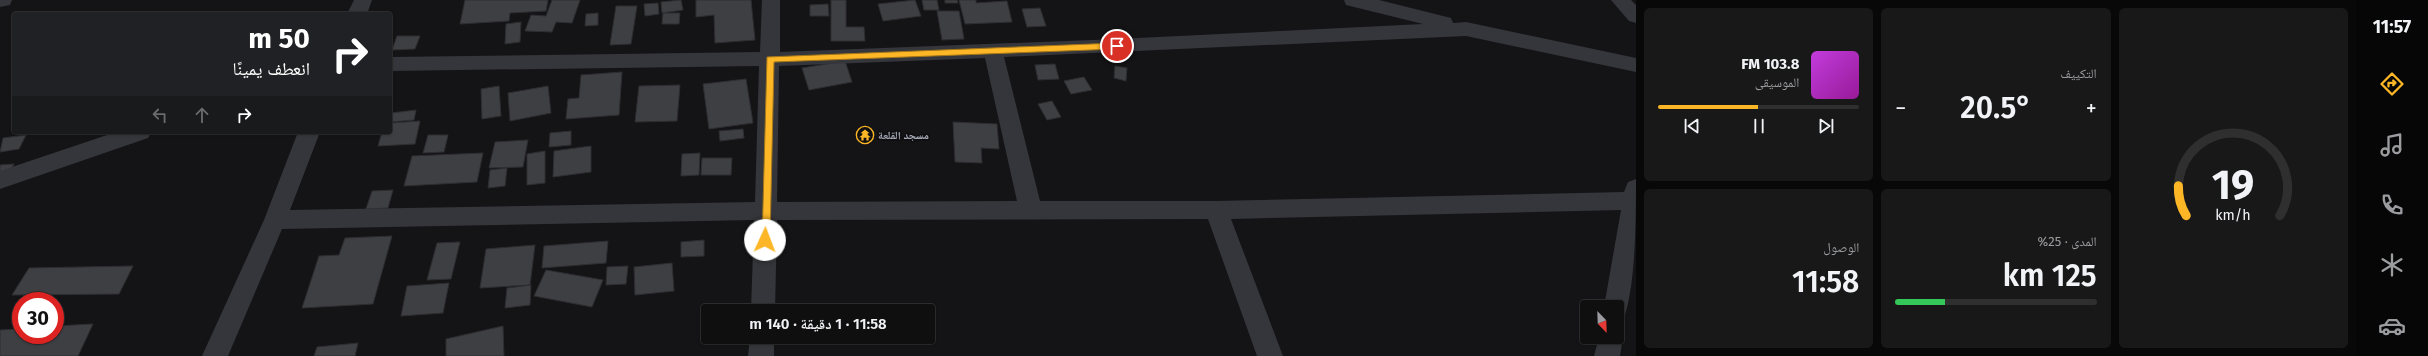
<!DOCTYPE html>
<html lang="ar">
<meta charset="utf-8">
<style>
body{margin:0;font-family:"Fira Sans","Noto Naskh Arabic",sans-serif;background:#181819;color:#f1f3f6;direction:rtl;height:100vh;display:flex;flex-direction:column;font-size:15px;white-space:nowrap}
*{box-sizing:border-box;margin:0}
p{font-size:13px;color:#9b9c9f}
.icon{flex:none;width:22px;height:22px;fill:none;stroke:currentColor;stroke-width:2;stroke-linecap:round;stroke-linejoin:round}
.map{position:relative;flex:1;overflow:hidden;direction:ltr}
.details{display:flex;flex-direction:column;gap:8px;padding:8px;background:#080809;width:720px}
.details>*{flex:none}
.top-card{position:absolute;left:12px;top:12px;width:380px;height:122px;border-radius:4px;box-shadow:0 1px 3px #0004,0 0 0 1px #2f2f30;direction:rtl;background:#202124;color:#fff;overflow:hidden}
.needle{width:26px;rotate:157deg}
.fabs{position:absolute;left:1580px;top:300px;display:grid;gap:8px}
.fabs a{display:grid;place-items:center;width:44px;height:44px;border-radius:4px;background:#0f0f10;box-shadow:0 1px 3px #0004,0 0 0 1px #2f2f30;font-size:20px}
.speed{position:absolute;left:12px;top:292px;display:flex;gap:8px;font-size:20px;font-weight:700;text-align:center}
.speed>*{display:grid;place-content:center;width:52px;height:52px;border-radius:50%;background:#0f0f10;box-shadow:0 1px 3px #0004,0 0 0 1px #2f2f30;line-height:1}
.speed .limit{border:6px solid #d22;background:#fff;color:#111}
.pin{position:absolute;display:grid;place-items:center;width:34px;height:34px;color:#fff;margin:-17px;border:2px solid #fff;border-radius:50%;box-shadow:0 1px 4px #0007}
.me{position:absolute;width:44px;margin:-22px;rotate:2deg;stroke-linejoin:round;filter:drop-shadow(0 0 3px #0008)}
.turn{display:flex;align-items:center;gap:14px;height:84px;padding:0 16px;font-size:18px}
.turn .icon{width:52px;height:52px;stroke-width:2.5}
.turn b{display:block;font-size:28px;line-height:34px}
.lanes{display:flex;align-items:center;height:38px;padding:0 16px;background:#0003;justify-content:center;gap:20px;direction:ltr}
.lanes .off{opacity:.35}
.big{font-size:30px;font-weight:600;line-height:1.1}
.details .widget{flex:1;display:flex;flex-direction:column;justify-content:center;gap:6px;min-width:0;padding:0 14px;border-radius:6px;background:#181819}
.details .dial{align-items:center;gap:0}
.dial svg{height:104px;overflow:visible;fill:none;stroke:#2f2f30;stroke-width:7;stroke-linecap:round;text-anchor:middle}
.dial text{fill:#f1f3f6;stroke:none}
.song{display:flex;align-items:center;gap:12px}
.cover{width:48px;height:48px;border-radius:6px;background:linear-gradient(135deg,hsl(290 70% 55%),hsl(300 70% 35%))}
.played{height:4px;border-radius:2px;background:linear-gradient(90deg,#fcb626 50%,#2f2f30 50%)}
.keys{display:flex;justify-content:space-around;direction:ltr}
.heat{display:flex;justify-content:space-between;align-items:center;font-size:22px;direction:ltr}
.charge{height:6px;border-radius:3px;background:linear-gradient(90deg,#34c759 25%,#2f2f30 0)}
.details .tiles{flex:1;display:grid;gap:8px;grid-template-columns:repeat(3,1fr)}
.widget:first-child{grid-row:span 2}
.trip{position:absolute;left:701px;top:304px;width:234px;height:40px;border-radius:4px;background:#0f0f10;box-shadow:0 1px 3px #0004,0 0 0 1px #2f2f30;font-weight:600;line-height:40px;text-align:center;direction:rtl}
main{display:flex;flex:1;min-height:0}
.menu{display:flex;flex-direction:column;width:72px;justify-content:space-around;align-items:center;background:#060606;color:#9b9c9f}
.menu .icon{width:28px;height:28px}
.menu .current{color:#fcb626}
.menu b{font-size:18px;color:#f1f3f6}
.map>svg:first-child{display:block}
.building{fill:#3e3f43;stroke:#2e2e32}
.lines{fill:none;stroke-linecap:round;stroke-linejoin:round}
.minor{fill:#35363b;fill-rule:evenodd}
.route{fill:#fcb626;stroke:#a47619}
.labels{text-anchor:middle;stroke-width:3.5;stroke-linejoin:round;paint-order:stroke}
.poi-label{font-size:11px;font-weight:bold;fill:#a5aab7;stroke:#0f0f11;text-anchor:start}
</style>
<main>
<nav class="menu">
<b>11:57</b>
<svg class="icon current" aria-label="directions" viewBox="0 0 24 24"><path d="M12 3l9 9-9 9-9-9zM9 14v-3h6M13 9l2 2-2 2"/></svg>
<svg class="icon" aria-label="music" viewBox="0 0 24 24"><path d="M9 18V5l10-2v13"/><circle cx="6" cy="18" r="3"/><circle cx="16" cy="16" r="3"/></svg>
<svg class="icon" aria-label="phone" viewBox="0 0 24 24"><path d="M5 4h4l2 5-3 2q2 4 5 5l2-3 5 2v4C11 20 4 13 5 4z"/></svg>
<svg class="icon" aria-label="climate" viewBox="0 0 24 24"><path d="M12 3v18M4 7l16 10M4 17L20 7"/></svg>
<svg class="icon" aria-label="car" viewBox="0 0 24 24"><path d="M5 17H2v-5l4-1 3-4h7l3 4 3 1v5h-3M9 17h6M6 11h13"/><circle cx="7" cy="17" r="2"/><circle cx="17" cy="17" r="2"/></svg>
</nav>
<section class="details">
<div class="tiles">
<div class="widget dial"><svg viewBox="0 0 100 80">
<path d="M14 69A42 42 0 1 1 86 69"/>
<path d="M14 69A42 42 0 0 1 8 46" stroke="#fcb626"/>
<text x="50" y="56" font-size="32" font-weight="700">19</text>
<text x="50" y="72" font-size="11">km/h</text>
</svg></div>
<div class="widget"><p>التكييف</p>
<div class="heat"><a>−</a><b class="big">20.5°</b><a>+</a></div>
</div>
<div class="widget">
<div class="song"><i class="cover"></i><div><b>103.8 FM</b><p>الموسيقى</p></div></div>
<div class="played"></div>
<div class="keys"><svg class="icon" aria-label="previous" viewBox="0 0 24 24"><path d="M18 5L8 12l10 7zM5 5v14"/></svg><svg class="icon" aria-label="pause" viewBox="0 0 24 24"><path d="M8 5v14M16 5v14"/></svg><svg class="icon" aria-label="next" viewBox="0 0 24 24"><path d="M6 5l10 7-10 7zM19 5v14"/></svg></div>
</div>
<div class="widget"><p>المدى · 25%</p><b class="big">125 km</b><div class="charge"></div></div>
<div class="widget"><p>الوصول</p><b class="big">11:58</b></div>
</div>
</section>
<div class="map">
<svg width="1636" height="356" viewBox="0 0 1636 356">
<rect width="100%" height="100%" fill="#141416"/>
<!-- building -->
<path class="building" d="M465,0h83l-2,11 -36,2 -1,8 -49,3z
M552,0h28l-8,23 -16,-1 -4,10 -27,-1 6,-16 15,1z
M681,0l2,10 -21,3 -1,-11z
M696,0h55l4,40 -40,3 -1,-28 -18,2z
M831,0h15v27h18l1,14h-34z
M915,0l6,16 -38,5 -5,-17z
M922,0h15l2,10h-15z
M945,0h12l1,3h-13z
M959,0h17v3l31,-2 5,21 -47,2z
M658,3l1,11 -14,2 -1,-12z
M828,4l1,12h-19v-11z
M616,6h21l-6,38 -21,1z
M1040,8l6,18 -19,1 -5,-18z
M937,11h22l5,28 -22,1z
M598,13v12l-13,1 1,-12z
M663,13h17l-1,11h-17z
M521,22l-1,20 -15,2 1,-20z
M397,36h23l-5,13 -23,1z
M845,61l7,21 -43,8 -7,-22z
M1055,64l4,15 -21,1 -3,-15z
M1115,66l12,2 -1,13 -12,-3z
M622,72l-3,43 -53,4 2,-20 11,-1 2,-23z
M1084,77l8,13 -21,4 -7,-13z
M746,79l7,44 -44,6 -6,-45z
M680,85l-3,36 -42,1 4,-36z
M499,86l2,30 -19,3 -1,-30z
M548,86l3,27 -41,8 -2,-28z
M1052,101l9,16 -14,3 -9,-16z
M416,110l-2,10 -24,2 1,-9z
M420,121l-5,23 -37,2 4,-14h8v-9z
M953,122l44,2 2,25 -18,-1 1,15 -27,-1z
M743,129l1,9 -24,3 -1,-10z
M571,131v14l-22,2 1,-14z
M26,135l-7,14 -19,3 3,-14z
M428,135h20l-4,17 -21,1z
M528,140l-5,27 -34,1 6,-26z
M591,146v26l-38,5 1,-26z
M545,151v32l-18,2v-31z
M483,153l-6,29 -73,4 8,-30z
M700,153l-1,22 -18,1 1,-22z
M702,158h30l-1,17h-30z
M14,164l-7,13 -7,1v-13z
M507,168l-2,18 -17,2 2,-18z
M393,190l-5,18 -22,1 6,-18z
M392,236l-19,68 -71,4 17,-52 20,-1 6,-17z
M704,240v16l-23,1v-15z
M608,241l-2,22 -64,5 2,-22z
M460,242l-9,37 -24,1 10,-37z
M535,245l-5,40 -50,3 6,-39z
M672,263l2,28 -39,4 -1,-28z
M133,266l-14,28 -107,1 17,-27z
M628,266l-2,18 -20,1 1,-18z
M546,270l57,10 -11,27 -58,-11z
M449,283l-6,30 -42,3 6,-30z
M531,285l-1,20 -25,3 2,-20z
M93,324l-15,32h-78v-26l21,-1v6h34v-9z
M503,326l1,30h-58v-17z
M358,343l-3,13h-41l3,-9z"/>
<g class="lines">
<!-- minor -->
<path class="minor" d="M0,0h12l-2,5 -10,2z
M354,0h18l-5,14h-20z
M762,0h18v52l337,-13 306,-15 -77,-19 -2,-5h35l72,18 2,5 13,-1 170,36v14l-170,-36 -462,21 36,144h176l408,-9 4,-10 8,-3c0,39 0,100 -11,136l-8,2v-10h-13l17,-97 -390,9 52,137h-26l-49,-137 -431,1 -2,91h-24l3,-91 -472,9 -54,127h-26l62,-136 34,-88h22l-30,78 465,-8 4,-136 -369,5v-14l370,-5zM985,58l32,143 -240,1 2,-136z
M1611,0h20l5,5v18l-7,-2z
M116,132h36l-4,6 -148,51v-18z
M1617,328l6,9 -3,19h-26l5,-19h18z
M750,337h24v19h-26z"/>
</g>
<!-- route -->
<path class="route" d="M1117,43l4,3 -4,3 -343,13 -4,178 -1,3h-7l5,-186z"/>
<!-- icons -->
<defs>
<symbol id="temple-ring" viewBox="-11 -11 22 22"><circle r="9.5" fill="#0f0f11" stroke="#fcb626" stroke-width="1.5"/><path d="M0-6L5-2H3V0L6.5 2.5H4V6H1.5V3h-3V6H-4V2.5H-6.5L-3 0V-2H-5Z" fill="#fcb626"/></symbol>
</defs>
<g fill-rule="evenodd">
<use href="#temple-ring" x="855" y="125" width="20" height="20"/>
</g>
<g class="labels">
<!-- poi labels -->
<g class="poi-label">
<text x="878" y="139">مسجد القلعة</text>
</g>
</g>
</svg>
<div class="fabs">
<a><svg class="needle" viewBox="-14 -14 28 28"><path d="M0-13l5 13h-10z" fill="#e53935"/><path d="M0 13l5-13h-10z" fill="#9b9c9f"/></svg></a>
</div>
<div class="speed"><div class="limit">30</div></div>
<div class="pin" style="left:1117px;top:46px;background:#d93025"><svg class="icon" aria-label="arrive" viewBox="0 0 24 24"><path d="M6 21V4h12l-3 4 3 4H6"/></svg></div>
<svg class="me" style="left:765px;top:240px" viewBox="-20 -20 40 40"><circle r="19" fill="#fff"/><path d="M0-13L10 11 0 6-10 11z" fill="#fcb626"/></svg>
<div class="trip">11:58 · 1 دقيقة · 140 m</div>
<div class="top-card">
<div class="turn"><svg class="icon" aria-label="right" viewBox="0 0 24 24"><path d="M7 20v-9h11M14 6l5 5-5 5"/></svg><div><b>50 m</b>انعطف يمينًا</div></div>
<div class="lanes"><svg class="icon off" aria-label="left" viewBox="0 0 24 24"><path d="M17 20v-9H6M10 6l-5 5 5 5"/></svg><svg class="icon off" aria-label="ahead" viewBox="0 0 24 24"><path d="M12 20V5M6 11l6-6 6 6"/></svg><svg class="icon" aria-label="right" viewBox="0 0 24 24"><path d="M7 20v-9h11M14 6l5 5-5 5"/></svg></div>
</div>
</div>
</main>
